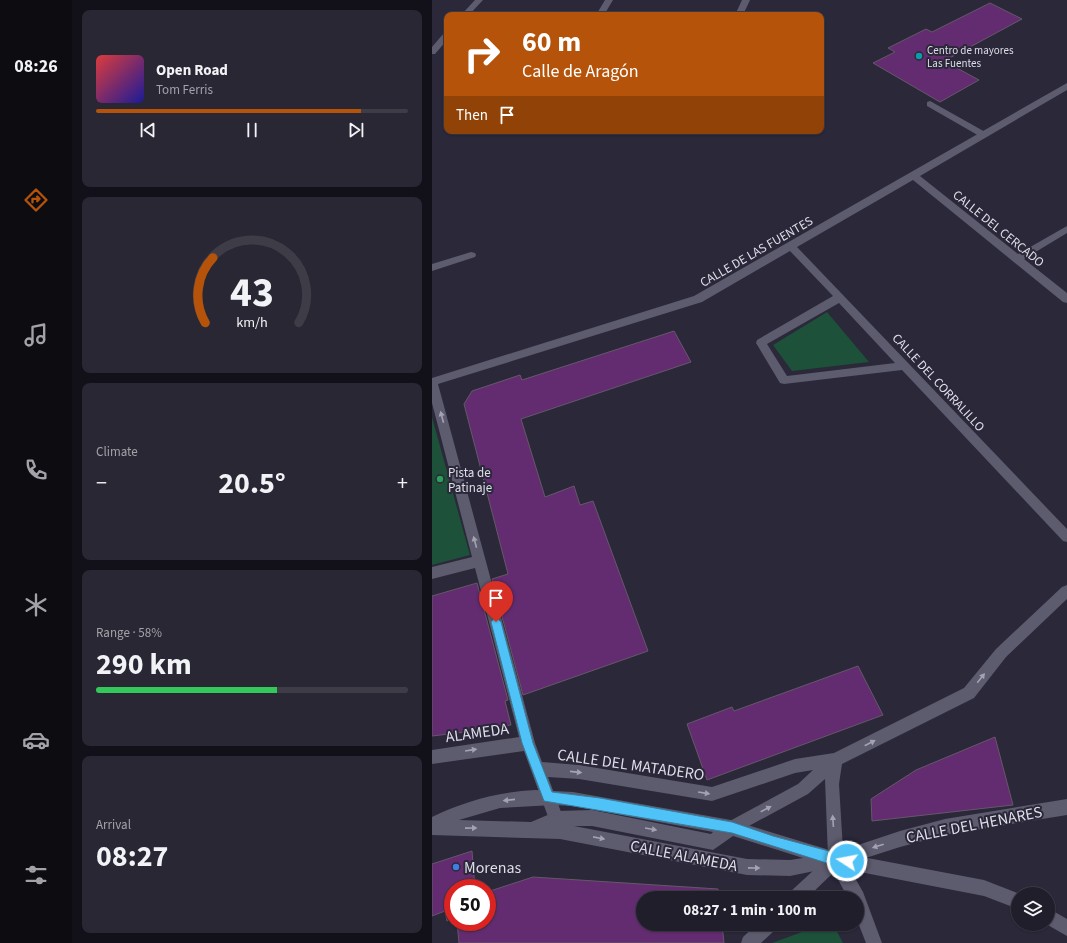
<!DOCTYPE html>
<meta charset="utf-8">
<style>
body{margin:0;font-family:"Source Sans 3",sans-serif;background:#282733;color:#f1f3f6;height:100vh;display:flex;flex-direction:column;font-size:15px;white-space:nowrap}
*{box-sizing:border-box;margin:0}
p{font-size:13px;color:#a2a2a9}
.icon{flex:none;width:22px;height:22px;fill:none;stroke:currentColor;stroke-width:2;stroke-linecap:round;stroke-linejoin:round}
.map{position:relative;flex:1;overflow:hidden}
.side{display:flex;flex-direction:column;gap:10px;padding:10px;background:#121018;width:360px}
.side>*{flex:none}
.top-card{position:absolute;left:12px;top:12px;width:380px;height:122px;border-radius:8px;box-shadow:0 1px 3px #0004,0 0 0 1px #3d3c47;background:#b45309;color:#fff;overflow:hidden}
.buttons{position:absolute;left:579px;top:887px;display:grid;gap:8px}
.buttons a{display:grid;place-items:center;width:44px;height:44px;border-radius:50%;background:#201e2b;box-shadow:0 1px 3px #0004,0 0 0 1px #3d3c47;font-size:20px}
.speed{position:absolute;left:12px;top:879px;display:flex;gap:8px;font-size:20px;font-weight:700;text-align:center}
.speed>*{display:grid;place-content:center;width:52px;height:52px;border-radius:50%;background:#201e2b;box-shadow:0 1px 3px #0004,0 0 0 1px #3d3c47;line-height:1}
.speed .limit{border:6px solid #d22;background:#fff;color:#111}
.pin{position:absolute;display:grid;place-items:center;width:34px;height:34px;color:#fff;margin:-41px -17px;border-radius:50% 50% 50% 0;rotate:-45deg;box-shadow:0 0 4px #0007}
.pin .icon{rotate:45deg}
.me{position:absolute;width:44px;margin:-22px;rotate:281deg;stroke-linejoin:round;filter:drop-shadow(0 0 3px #0008)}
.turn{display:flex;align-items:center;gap:14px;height:84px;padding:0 12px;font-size:18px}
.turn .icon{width:52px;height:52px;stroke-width:2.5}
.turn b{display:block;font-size:28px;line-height:34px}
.then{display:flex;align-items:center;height:38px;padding:0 12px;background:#0003;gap:8px;font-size:15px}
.big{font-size:30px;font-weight:700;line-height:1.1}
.side .widget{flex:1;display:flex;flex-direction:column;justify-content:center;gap:6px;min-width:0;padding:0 14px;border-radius:8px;background:#282733}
.side .dial{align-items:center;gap:0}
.dial svg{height:104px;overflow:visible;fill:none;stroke:#3d3c47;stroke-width:7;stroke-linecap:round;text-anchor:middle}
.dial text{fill:#f1f3f6;stroke:none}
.song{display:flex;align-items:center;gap:12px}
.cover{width:48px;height:48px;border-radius:6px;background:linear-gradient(135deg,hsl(0 70% 55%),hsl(240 70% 35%))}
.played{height:4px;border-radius:2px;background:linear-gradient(90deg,#b45309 85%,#3d3c47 85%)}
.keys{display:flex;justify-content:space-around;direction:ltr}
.heat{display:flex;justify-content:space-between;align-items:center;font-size:22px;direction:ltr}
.charge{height:6px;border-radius:3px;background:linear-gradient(90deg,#34c759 58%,#3d3c47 0)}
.trip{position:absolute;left:204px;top:891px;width:228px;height:40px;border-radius:20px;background:#201e2b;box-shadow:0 1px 3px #0004,0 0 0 1px #3d3c47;font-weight:700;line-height:40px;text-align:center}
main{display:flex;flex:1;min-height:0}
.tab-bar{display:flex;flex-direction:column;width:72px;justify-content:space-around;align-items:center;background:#0d0c11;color:#a2a2a9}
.tab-bar .icon{width:28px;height:28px}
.tab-bar .on{color:#b45309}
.tab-bar b{font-size:18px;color:#f1f3f6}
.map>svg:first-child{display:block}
.green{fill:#1d5139}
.building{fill:#632c71;stroke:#655868}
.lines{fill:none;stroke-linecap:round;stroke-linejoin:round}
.service{fill:#5d5b6e;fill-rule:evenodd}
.minor{fill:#5d5b6e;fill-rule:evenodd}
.secondary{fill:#5d5b6e;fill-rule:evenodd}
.oneway{fill:#a4a2b2}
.route{fill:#4fc3f7;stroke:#337fa1}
.culture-dot{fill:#0f9aa8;stroke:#2a2839;stroke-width:1.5}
.leisure-dot{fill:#2e9e5b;stroke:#2a2839;stroke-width:1.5}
.shop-dot{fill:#3f7fe0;stroke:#2a2839;stroke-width:1.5}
.labels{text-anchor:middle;stroke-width:4;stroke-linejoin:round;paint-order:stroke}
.far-poi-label{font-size:11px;fill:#dedde9;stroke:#2a2839;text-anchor:start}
.street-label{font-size:13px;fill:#dedde9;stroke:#2a2839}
.poi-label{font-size:13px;fill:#dedde9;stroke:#2a2839;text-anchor:start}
.near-street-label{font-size:16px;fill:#dedde9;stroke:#2a2839}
.near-poi-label{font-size:16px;fill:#dedde9;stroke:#2a2839;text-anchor:start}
</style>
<main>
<nav class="tab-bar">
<b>08:26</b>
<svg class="icon on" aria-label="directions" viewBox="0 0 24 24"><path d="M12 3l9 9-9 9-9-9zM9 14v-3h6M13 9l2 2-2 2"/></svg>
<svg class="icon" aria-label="music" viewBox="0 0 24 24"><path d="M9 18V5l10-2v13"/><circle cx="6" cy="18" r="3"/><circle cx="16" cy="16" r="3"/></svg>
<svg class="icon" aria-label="phone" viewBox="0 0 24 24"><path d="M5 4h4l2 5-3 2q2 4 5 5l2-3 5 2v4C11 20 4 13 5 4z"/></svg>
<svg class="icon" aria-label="climate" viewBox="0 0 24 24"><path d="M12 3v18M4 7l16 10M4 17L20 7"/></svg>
<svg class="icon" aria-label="car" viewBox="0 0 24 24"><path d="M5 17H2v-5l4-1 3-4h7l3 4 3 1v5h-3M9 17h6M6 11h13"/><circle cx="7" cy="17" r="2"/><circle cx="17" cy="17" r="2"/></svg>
<svg class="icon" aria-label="filters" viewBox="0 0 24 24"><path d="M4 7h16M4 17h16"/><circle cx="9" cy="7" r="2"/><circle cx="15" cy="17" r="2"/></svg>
</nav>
<section class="side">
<div class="widget">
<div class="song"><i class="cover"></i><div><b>Open Road</b><p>Tom Ferris</p></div></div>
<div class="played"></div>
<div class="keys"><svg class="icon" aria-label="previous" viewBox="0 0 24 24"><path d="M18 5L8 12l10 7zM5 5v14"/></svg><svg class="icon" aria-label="pause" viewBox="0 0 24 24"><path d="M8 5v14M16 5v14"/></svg><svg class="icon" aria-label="next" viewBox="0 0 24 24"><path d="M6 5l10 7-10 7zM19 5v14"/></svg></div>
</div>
<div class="widget dial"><svg viewBox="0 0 100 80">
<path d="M14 69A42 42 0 1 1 86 69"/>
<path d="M14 69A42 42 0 0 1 20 19" stroke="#b45309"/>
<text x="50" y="56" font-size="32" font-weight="700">43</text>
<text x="50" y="72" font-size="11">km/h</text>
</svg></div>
<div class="widget"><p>Climate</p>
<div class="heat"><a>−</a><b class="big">20.5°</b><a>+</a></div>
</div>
<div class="widget"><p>Range · 58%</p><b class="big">290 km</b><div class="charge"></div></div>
<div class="widget"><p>Arrival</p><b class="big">08:27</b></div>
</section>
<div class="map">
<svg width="635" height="943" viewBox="0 0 635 943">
<rect width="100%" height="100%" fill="#2a2839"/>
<!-- green -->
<path class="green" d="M395,312l42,50 -77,9 -19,-26z
M0,417l38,138 -38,10z
M392,924h9l10,19h-71z"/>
<!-- building -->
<path class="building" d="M558,3l32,16 -78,42 35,19 -39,22 -67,-39 22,-11 -7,-4 38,-19 6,3z
M242,331l17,31 -170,57 24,78 29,-11 6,19 13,-4 55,150 -125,44 -31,-116 16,-5 -44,-170 8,-13 48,-16 2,5z
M45,583l31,117 -3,1 6,24 -28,5 -51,6v-140z
M426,666l25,49 -176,65 -20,-56 45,-17 2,4z
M563,737l18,68 -141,16 -1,-22 45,-29z
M40,851l3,37h-22v30l-6,3 -2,-10 -13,5v-52z
M101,877l185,12 1,9h-76v26h79l2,19h-265l-2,-21h30v-30z"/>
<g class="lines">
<!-- service -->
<path class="service" d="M498,101l57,32 1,2 -4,3 -3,-1 -54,-31v-4z"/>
<!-- minor -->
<path class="minor" d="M43,0h8l-14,15h-8z
M173,0h8l-9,15h-8z
M310,0h8l-7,15h-8z
M12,33h3v7l-12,14h-3v-7z
M635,83v7l-147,86 98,78 49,-28v7l-43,26 43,34v10l-4,-1 -150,-122 -116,67 270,282v13l-4,-1 -161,-171 -118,14 -4,-1 -24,-40 1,-3 76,-44 -43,-45 -88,51 -264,82 97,359 7,19 37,3 133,22 83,-28 39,-6 130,-65 32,-39 66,-62 5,-2v14l-61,58 -32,41 -132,66 -3,20 4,66 57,-19 45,-12 122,-20v16l-122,20 -45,12 -53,17 16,28 19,51h-16l-9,-23v-22h-9l-14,-26 -27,26h-19l2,-6 38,-35 -3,-78 -17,15 -72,39 -5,3 -5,-3 -3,-5 3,-5 72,-39 15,-14 -18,3 -83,28 -133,-22 -31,-2 19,51 -3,5 -5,3 -5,-3 -30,-82 -92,13v-14l87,-13 -44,-169 -43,11v-12l40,-10 -40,-154v-25l262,-82zM407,303l56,60 -108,13 -20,-32z
M39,252l4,1 1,2 -1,2 -43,14v-7z
M325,924h20l-2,6 -14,13h-20l2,-6z"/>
<!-- secondary -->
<path class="secondary" d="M103,790l38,2 158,28 105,32 148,28 36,14h-2v15l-34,-13 -150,-29 -44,9 -43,-1 -187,-36 -128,-4v-18c33,-16 66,-25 103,-27zM122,805l19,1 140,26 -2,2 -119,-24 -35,1 -26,11 -72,-2 41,-12zM142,826h18l121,24 20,-14 70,22 -13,2 -43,-1z
M616,908l19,11v17l-21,-12h2z"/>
</g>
<!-- one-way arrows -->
<defs><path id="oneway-solid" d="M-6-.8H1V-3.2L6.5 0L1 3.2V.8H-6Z"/></defs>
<g class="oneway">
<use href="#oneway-solid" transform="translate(10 417) rotate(-105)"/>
<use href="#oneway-solid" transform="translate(43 542) rotate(-105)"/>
<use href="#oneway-solid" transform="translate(549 678) rotate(-52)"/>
<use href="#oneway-solid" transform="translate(438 743) rotate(-27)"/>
<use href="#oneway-solid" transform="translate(39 750) rotate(-9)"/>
<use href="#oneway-solid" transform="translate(144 772) rotate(6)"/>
<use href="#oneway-solid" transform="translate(272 793) rotate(9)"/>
<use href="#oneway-solid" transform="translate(77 800) rotate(174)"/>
<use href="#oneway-solid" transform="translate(334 809) rotate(-28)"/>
<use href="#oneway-solid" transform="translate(401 821) rotate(-94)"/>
<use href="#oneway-solid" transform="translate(39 828) rotate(-1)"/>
<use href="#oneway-solid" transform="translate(219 829) rotate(10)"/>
<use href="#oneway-solid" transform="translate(167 838) rotate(11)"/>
<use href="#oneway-solid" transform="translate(446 846) rotate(162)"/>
<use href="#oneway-solid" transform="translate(322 868) rotate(1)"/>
</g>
<!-- route -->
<path class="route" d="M64,617l5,5 32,121 19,49 48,6 132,24 41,14 78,21 2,4 -2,4 -4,2 -11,-1 -104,-33 -188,-32 -22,-58 -31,-121z"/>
<!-- markers -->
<circle class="culture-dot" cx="487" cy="56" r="4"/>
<circle class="leisure-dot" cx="8" cy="479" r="4"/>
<circle class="shop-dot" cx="24" cy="867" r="4"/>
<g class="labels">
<!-- far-poi labels -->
<g class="far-poi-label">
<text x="495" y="54">Centro de mayores<tspan x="495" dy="13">Las Fuentes</tspan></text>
</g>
<!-- street labels -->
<g class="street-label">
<text transform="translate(567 228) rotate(39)" y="5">CALLE DEL CERCADO</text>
<text transform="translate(324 251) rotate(-30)" y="5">CALLE DE LAS FUENTES</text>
<text transform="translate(507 382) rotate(47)" y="5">CALLE DEL CORRALILLO</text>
</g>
<!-- poi labels -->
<g class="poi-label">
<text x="16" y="477">Pista de<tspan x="16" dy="15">Patinaje</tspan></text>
</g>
<!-- near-street labels -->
<g class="near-street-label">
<text transform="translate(45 732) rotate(-8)" y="6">ALAMEDA</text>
<text transform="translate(199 764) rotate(8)" y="6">CALLE DEL MATADERO</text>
<text transform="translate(542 824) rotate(-11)" y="6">CALLE DEL HENARES</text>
<text transform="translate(252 855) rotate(11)" y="6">CALLE ALAMEDA</text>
</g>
<!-- near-poi labels -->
<g class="near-poi-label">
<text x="32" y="873">Morenas</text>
</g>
</g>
</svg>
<div class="buttons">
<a><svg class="icon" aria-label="layers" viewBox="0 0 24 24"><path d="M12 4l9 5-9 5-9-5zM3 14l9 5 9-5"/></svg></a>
</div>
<div class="speed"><div class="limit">50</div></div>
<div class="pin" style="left:64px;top:622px;background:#d93025"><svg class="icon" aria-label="arrive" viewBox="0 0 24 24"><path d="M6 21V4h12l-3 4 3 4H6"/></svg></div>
<svg class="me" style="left:415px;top:861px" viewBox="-20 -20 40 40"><circle r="17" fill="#4fc3f7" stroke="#fff" stroke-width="3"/><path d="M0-11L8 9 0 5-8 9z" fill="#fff"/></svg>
<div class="trip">08:27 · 1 min · 100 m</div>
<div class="top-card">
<div class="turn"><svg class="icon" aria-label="right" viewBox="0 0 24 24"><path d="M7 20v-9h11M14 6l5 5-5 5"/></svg><div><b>60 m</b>Calle de Aragón</div></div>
<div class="then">Then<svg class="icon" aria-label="arrive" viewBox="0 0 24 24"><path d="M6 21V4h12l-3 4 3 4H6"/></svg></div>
</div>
</div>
</main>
